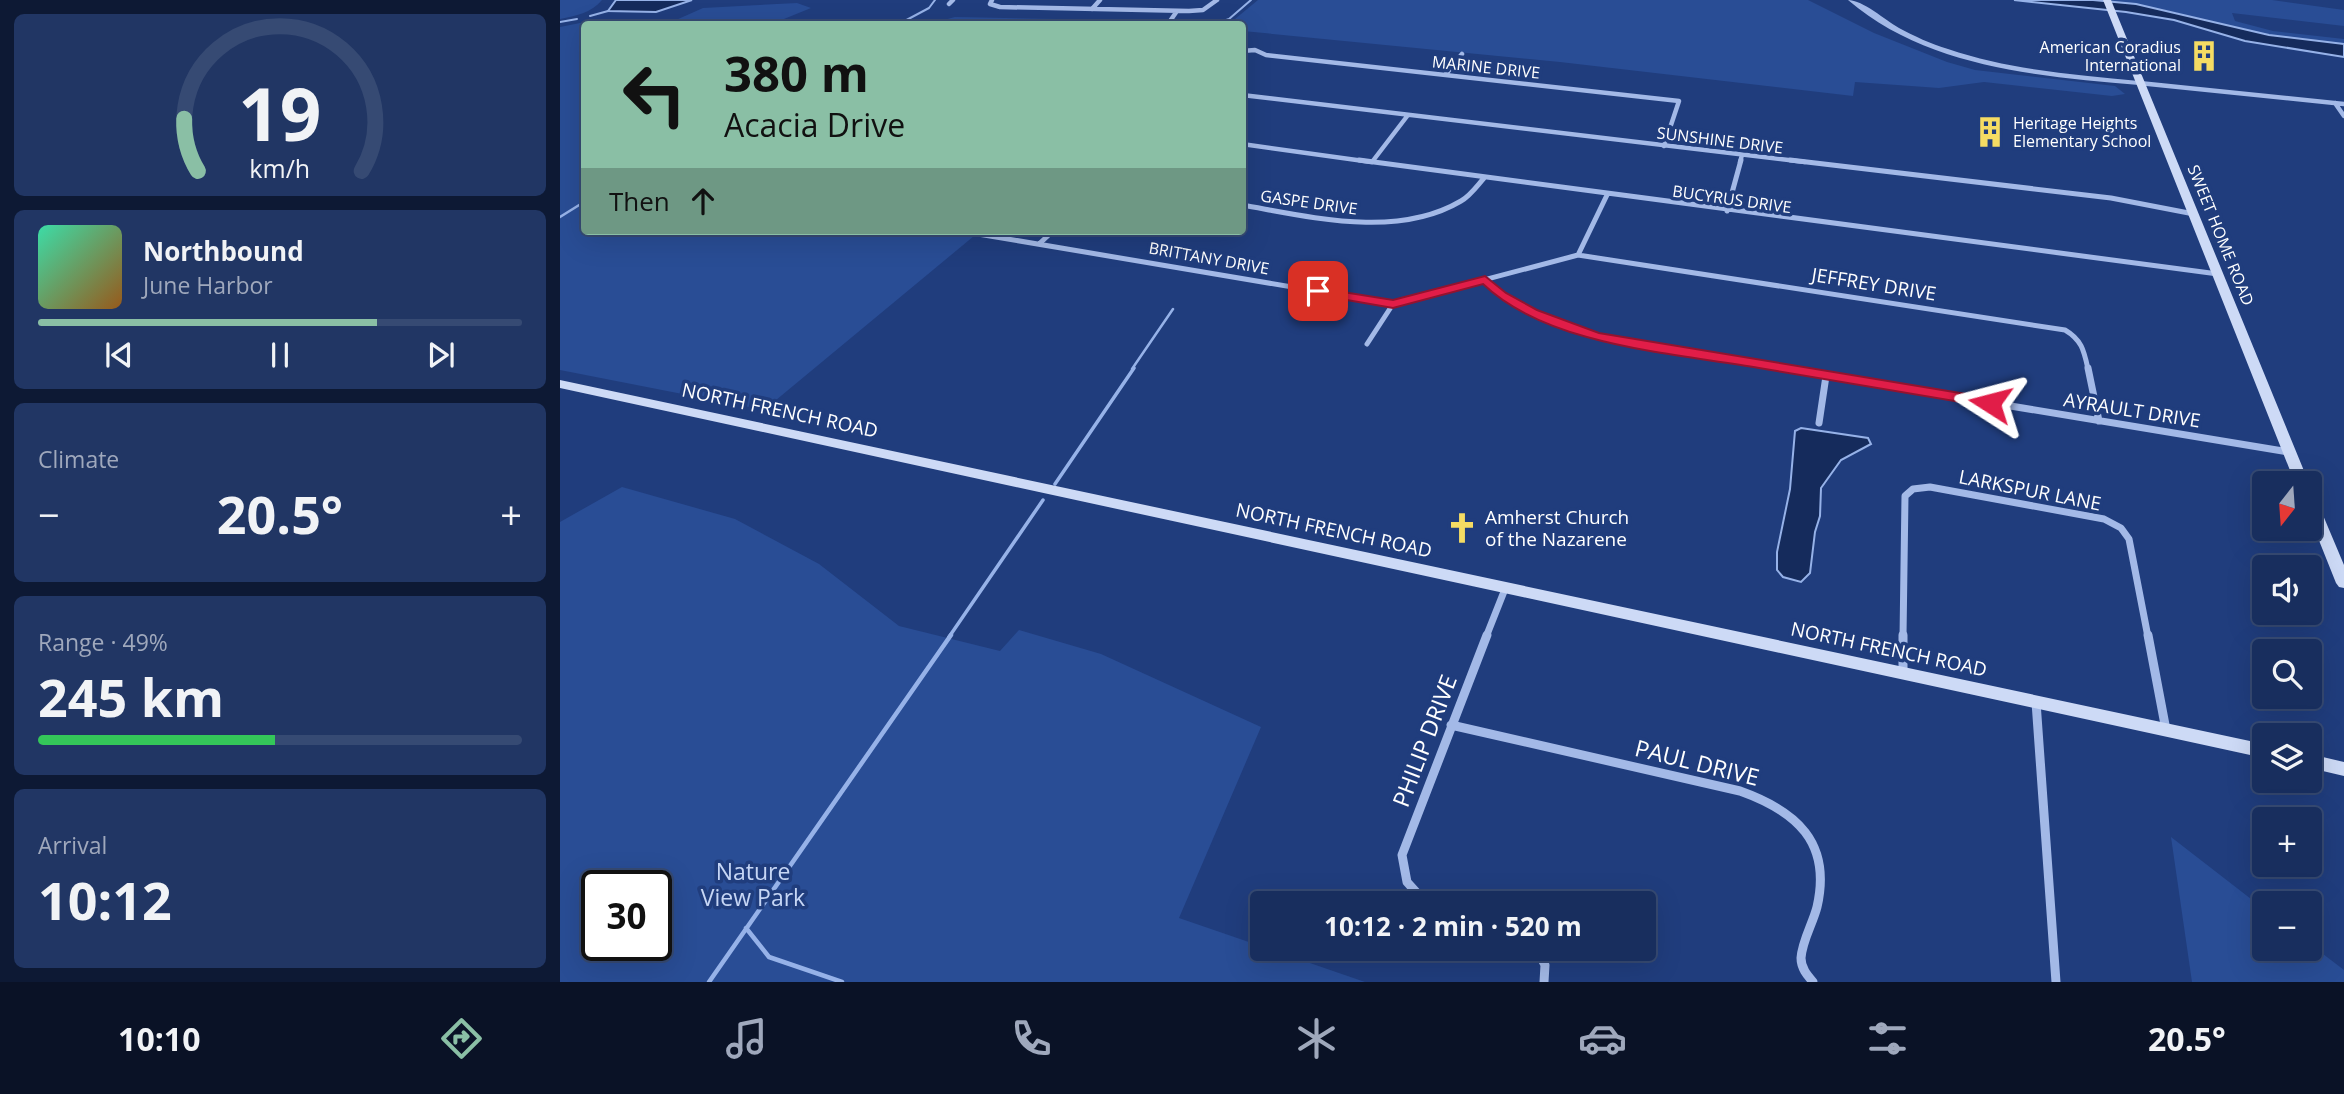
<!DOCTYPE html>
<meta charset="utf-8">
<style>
body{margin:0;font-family:"Open Sans",sans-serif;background:#213664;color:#f1f3f6;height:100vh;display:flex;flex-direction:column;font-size:26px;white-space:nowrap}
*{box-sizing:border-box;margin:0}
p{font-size:23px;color:#9fa8bc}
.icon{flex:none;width:38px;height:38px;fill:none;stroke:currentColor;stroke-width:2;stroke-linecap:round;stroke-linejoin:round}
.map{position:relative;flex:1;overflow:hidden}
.sheet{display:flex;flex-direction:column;gap:14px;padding:14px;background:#0d1934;width:560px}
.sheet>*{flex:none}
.banner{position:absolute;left:21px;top:21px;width:665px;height:214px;border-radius:7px;box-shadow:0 7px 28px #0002,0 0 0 2px #364a73;background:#8abfa5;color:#111;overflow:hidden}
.needle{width:46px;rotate:197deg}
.fabs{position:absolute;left:1692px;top:471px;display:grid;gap:14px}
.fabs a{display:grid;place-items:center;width:70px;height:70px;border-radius:7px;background:#182e5e;box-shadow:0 7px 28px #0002,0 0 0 2px #364a73;font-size:35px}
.speed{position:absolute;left:21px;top:870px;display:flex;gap:14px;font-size:35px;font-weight:700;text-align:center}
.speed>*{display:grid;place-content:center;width:91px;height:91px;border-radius:50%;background:#182e5e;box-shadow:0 7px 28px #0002,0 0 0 2px #364a73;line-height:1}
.speed .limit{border:4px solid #111;border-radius:10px;background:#fff;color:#111}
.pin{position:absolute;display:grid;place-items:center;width:60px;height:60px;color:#fff;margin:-30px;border-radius:14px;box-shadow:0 4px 10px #0006}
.me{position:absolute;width:77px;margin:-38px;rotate:279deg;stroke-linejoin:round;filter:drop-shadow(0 0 5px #0008)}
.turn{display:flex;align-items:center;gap:24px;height:147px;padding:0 28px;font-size:32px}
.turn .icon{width:91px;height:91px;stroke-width:2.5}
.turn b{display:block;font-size:49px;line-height:60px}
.then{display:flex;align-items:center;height:66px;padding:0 28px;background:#0003;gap:14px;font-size:26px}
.big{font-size:52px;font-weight:700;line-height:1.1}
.sheet .tile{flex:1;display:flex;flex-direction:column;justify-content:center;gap:10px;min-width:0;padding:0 24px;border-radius:10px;background:#213664}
.sheet .dial{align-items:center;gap:0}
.dial svg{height:182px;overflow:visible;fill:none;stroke:#364a73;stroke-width:7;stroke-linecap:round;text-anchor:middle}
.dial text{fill:#f1f3f6;stroke:none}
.song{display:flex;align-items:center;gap:21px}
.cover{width:84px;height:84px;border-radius:10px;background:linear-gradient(135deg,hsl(160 70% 55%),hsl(30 70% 35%))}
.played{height:7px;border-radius:4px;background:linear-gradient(90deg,#8abfa5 70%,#364a73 70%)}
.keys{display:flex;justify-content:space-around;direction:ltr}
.heat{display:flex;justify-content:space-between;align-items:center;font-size:38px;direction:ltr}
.charge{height:10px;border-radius:5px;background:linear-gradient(90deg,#34c759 49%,#364a73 0)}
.trip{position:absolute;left:690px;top:891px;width:406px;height:70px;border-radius:7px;background:#182e5e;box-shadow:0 7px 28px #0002,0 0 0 2px #364a73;font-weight:700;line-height:70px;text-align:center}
.tab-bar{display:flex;height:112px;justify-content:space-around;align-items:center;background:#0a1226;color:#9fa8bc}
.tab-bar .icon{width:49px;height:49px}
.tab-bar .current{color:#8abfa5}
.tab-bar b{font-size:32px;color:#f1f3f6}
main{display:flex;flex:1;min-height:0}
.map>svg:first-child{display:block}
.green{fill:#294d95;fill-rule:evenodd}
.water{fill:#152b5c;stroke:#96b2e8;stroke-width:2}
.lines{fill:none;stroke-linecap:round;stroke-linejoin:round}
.stream-far3{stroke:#96b2e8;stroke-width:2}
.stream-far2{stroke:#96b2e8;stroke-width:2.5}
.stream-far1{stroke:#96b2e8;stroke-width:3.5}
.stream{stroke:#96b2e8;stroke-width:4.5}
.minor-far3{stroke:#a3b9e7;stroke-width:4.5}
.minor-far2{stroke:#a3b9e7;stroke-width:5}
.minor-far1{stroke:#a3b9e7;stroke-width:7}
.minor{stroke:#a3b9e7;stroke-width:9}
.tertiary{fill:#a3b9e7;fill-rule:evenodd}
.secondary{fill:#cddaf6;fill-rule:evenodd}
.route{fill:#e11d48;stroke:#92132f;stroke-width:2}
.labels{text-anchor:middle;stroke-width:7;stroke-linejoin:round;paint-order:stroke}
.far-poi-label{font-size:16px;fill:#fff;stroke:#203d7d;text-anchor:end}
.far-street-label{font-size:16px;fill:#fff;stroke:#203d7d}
.street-label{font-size:19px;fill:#fff;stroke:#203d7d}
.poi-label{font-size:19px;fill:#fff;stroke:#203d7d;text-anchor:start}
.near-street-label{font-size:23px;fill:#fff;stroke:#203d7d}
.near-park-label{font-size:23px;fill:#c6d6f5;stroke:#203d7d}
</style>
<main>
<section class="sheet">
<div class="tile dial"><svg viewBox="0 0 100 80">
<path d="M14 69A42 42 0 1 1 86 69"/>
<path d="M14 69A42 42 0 0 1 8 46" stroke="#8abfa5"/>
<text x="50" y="56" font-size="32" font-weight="700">19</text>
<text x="50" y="72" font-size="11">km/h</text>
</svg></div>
<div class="tile">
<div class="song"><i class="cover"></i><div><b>Northbound</b><p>June Harbor</p></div></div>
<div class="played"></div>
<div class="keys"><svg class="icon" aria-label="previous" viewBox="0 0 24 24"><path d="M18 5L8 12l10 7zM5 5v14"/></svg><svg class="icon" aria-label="pause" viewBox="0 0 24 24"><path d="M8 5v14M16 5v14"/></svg><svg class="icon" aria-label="next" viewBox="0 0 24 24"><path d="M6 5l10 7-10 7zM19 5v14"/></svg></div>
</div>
<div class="tile"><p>Climate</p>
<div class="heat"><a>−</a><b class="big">20.5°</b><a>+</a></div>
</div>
<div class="tile"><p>Range · 49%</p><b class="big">245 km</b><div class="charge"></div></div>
<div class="tile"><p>Arrival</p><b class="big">10:12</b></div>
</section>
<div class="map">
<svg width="1784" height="982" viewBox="0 0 1784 982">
<rect width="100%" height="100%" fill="#203d7d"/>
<!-- green -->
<path class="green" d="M0,0h42c-11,13 -26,16 -42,19z
M698,0h550l66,33 73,29 28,8 140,16 10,8 -13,2 -128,-14 -45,6 -84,-6 -2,14 -293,-34 -317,-31 -1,-7h-13z
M1533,0h179l72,10v16l-112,-13 3,8 38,10 71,8v5l-75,-9 -104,-25z
M237,3l14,5 -27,11 -3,5h-133l28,-4 27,-12z
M395,17l160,3 16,1 4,3h-207z
M25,22l21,2h-22v207h396l-216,179 -204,-40v-343z
M62,487l113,32 84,45 80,62 101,25 19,-21 82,24 160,73 -82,191 186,64h-805v-460zM37,886h59v59h-59z
M1611,837l93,72v39h46v-4l34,26v12h-152z"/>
<!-- water -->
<path class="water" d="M56,0h76l-36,12 -48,-1z
M1454,0h79l43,4 133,31 75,9v13l-99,-16 -71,-21 -48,-8z
M1241,428l67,10 3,6 -30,16 -20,28 -1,28 -5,16 -5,41 -9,9 -18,-5 -6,-7v-18l13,-63 5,-58z"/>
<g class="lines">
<!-- stream-far3 -->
<path class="stream-far3" d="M30,16l18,-5
M0,22l17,-3
M339,24l30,-16 6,-8
M655,24l14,-5 22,-19"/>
<!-- stream-far2 -->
<path class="stream-far2" d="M0,217l24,-15
M572,369l41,-60"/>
<!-- stream-far1 -->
<path class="stream-far1" d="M495,484l79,-116
M389,637l94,-137"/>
<!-- stream -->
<path class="stream" d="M186,928l23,29 73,25
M149,982l242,-347"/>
<!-- minor-far3 -->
<path class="minor-far3" d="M432,0l-2,4 10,3 189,4 14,-1 14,-10
M389,4l4,-4
M532,9l8,-9
M608,24l9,-13
M682,51l13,-1 11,5 413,46 -15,45
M886,74l16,-20
M1579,83l205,21
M682,95l563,67
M1775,103l9,13
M682,144l129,18
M812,162l36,-47
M1180,162l2,-7"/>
<!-- minor-far2 -->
<path class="minor-far2" d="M799,160l859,114
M1230,160l321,38 83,16
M682,205c69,12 155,34 219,-4 9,-5 16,-15 23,-23
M1167,211l14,-51
M418,234l415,70
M479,244l14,-13
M1018,255l487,75c17,10 19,21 23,39
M925,280c53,49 121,59 189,70 39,6 78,13 117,19
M807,344l26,-40 185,-49 29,-60"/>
<!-- minor-far1 -->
<path class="minor-far1" d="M1221,368l508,84
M1528,368l11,53
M1259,423l7,-47
M926,637l19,-48
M1343,637l2,-141 8,-7 17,-2 174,32 17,9 8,11 19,98"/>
<!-- minor -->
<path class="minor" d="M1588,635l18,95
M1343,674v-39
M1476,702l20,280
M891,725l289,66c56,20 92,51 77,116 -4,16 -15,34 -16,51 0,10 6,17 12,24
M866,903l-19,-21 -5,-27 85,-220
M976,948l9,17 -1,17"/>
<!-- tertiary -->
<path class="tertiary" d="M1288,0c15,0 37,20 51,28 15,8 32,16 49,21 62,21 127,26 191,32l4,2 -4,2c-100,-9 -212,-17 -291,-85z"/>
<!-- secondary -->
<path class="secondary" d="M1543,0h8l198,483h-14z
M0,380l1704,364v14l-1704,-370z
M1750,496l7,5 27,64v23l-5,-1 -3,-4 -26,-65z
M1750,754l34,8v14l-34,-8z"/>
</g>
<!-- route -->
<path class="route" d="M925,276l21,17 31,17 62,23 391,65 7,5 -7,4c-77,-13 -154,-26 -231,-39 -86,-15 -211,-22 -276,-84l-90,24 -75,-13 -6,-4 6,-3 75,12z"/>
<!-- icons -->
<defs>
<symbol id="building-bare" viewBox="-9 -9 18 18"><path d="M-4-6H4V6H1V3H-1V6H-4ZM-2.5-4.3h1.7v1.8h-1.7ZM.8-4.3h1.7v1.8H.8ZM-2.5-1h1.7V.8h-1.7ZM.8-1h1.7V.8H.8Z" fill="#f5dc63" stroke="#203d7d" stroke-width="2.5" paint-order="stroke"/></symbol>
<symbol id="church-bare" viewBox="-9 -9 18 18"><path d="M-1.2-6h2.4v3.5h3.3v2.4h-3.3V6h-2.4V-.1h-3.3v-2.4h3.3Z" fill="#f5dc63" stroke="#203d7d" stroke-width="2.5" paint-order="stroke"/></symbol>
</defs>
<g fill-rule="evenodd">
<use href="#building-bare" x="1622" y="34" width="44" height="44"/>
<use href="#building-bare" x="1408" y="110" width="44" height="44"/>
<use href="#church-bare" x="880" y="506" width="44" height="44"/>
</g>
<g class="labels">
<!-- far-poi labels -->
<g class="far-poi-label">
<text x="1621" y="53">American Coradius<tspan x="1621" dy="18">International</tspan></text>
<text x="1453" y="129" text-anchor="start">Heritage Heights<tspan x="1453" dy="18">Elementary School</tspan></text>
</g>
<!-- far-street labels -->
<g class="far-street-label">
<text transform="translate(926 67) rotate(6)" y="6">MARINE DRIVE</text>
<text transform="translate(1160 140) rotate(7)" y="6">SUNSHINE DRIVE</text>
<text transform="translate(1172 199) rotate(8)" y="6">BUCYRUS DRIVE</text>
<text transform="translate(749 202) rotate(8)" y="6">GASPE DRIVE</text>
<text transform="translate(1661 235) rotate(68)" y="6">SWEET HOME ROAD</text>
<text transform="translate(649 258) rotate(10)" y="6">BRITTANY DRIVE</text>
</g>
<!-- street labels -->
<g class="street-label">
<text transform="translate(1314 284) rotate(9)" y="7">JEFFREY DRIVE</text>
<text transform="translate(220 410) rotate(12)" y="7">NORTH FRENCH ROAD</text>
<text transform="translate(1572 410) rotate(9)" y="7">AYRAULT DRIVE</text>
<text transform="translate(1470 490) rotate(11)" y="7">LARKSPUR LANE</text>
<text transform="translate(774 530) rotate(12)" y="7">NORTH FRENCH ROAD</text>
<text transform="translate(1329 649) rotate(12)" y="7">NORTH FRENCH ROAD</text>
</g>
<!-- poi labels -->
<g class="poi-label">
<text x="925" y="524">Amherst Church<tspan x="925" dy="22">of the Nazarene</tspan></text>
</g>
<!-- near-street labels -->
<g class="near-street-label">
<text transform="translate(865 741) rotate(-69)" y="8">PHILIP DRIVE</text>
<text transform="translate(1137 763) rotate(14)" y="8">PAUL DRIVE</text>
</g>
<!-- near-park labels -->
<g class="near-park-label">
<text x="193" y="880">Nature<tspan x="193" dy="26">View Park</tspan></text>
</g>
</g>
</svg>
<div class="fabs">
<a><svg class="needle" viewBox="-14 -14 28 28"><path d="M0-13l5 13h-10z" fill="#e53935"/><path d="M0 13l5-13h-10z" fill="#9fa8bc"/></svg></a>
<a><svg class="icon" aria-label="sound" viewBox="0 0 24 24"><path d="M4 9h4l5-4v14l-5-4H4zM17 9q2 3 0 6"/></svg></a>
<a><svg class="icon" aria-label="search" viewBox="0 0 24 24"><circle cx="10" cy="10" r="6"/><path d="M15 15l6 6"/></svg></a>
<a><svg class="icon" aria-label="layers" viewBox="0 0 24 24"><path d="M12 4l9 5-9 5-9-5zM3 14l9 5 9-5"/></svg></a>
<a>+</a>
<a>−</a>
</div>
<div class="speed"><div class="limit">30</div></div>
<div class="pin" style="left:758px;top:291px;background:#d93025"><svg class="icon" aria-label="arrive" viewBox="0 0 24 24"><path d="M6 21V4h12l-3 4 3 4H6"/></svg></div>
<svg class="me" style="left:1430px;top:403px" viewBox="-20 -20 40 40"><path d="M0-17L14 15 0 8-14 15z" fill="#e11d48" stroke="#fff" stroke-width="4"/></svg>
<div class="trip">10:12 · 2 min · 520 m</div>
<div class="banner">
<div class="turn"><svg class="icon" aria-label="left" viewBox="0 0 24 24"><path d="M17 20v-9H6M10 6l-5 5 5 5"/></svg><div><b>380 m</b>Acacia Drive</div></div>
<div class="then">Then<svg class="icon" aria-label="ahead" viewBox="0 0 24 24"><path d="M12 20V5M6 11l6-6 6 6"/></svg></div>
</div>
</div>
</main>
<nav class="tab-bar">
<b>10:10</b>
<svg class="icon current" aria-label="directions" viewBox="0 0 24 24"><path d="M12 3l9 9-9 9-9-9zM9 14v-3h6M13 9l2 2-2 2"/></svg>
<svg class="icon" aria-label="music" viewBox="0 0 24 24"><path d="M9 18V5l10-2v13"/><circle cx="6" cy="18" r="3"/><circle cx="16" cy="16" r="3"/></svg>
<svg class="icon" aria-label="phone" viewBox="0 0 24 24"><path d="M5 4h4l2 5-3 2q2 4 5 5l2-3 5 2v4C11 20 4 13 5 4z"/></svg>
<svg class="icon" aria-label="climate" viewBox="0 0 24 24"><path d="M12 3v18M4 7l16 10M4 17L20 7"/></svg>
<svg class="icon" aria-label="car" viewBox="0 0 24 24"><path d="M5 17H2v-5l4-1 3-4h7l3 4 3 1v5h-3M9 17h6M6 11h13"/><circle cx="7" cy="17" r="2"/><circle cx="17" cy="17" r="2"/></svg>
<svg class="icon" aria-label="filters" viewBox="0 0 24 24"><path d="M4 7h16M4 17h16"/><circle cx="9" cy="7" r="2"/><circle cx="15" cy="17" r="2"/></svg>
<b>20.5°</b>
</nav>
